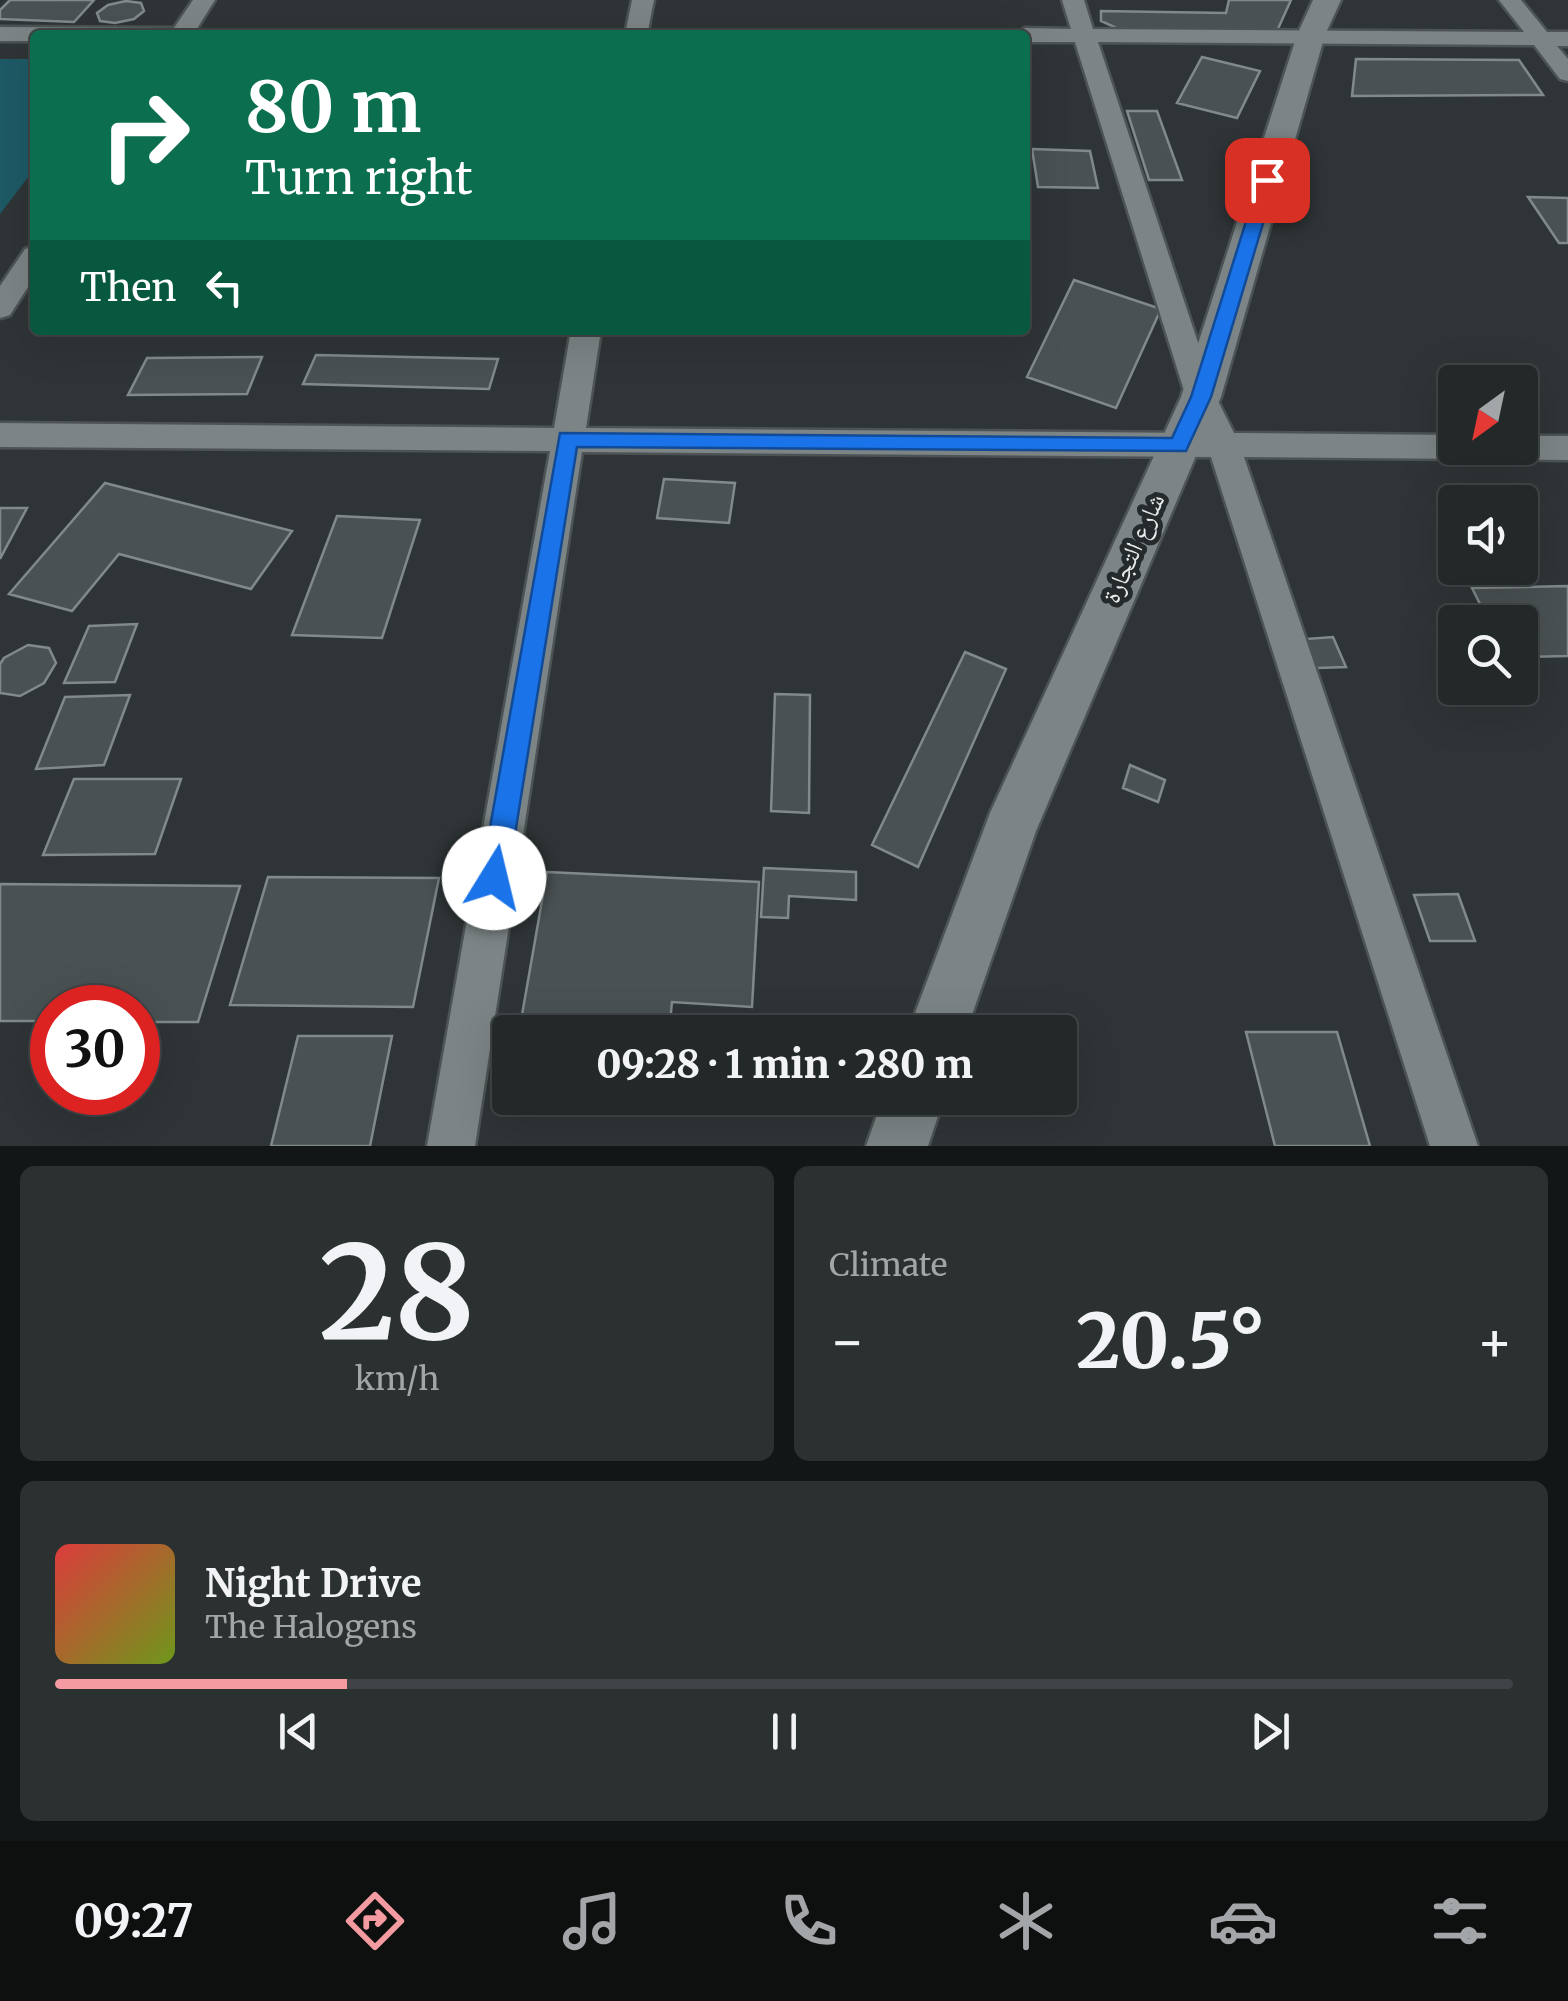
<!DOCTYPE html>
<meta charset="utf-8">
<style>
body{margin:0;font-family:Merriweather,"Noto Naskh Arabic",serif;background:#2b3031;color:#f1f3f6;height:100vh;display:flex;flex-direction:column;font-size:38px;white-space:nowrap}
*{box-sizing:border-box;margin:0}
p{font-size:32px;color:#a3a6a8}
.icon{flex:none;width:55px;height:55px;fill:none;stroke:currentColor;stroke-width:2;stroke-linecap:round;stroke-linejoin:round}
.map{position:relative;height:1146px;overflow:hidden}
.details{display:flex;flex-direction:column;gap:20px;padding:20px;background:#131617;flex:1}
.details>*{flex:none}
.hud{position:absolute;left:30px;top:30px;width:1000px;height:305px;border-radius:10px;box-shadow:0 10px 40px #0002,0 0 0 2px #404446;background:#0b6e4f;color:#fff;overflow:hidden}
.needle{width:65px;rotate:213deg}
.buttons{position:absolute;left:1438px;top:365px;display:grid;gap:20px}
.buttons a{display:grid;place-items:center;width:100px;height:100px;border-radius:10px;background:#232829;box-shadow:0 10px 40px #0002,0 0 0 2px #404446;font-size:50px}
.speed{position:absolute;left:30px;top:985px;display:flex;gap:20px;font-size:50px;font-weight:700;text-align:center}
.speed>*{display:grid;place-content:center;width:130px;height:130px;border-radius:50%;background:#232829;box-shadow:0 10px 40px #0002,0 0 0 2px #404446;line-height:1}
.speed .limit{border:15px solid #d22;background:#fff;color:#111}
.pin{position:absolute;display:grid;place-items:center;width:85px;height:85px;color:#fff;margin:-42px;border-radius:20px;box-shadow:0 5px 15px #0006}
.me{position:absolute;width:110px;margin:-55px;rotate:9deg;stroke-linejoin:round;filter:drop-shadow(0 0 8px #0008)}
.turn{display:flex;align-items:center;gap:35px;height:210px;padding:0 50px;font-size:45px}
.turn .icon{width:130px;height:130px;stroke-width:2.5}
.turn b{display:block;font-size:70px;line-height:85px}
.then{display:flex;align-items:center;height:95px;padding:0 50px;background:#0003;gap:20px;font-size:38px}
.big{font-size:75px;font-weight:800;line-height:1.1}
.details .card{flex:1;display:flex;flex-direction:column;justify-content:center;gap:15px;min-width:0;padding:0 35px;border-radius:15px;background:#2b3031}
.details .dial{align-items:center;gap:0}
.dial b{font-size:130px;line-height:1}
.song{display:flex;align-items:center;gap:30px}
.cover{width:120px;height:120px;border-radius:15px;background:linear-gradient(135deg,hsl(0 70% 55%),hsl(80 70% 35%))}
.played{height:10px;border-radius:5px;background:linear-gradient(90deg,#f49aa1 20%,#404446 20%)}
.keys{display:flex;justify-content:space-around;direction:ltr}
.heat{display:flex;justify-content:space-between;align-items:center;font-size:55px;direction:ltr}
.details .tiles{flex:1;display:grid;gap:20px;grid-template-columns:1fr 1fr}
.card:last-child{grid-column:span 2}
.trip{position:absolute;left:492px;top:1015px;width:585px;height:100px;border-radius:10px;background:#232829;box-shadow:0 10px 40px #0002,0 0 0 2px #404446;font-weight:800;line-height:100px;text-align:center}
.tabs{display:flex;height:160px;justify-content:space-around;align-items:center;background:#0e1010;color:#a3a6a8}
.tabs .icon{width:70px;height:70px}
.tabs .current{color:#f49aa1}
.tabs b{font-size:45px;color:#f1f3f6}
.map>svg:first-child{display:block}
.green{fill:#1d5a66}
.building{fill:#4a5153;stroke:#81898a;stroke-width:2.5}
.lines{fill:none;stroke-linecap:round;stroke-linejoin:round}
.minor-casing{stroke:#4d5354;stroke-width:5}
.tertiary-casing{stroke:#4d5354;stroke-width:5}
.minor{fill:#7c8485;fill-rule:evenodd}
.tertiary{fill:#7c8485;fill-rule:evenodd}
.route{fill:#1a73e8;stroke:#114b97;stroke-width:2.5}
.labels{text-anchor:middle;stroke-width:10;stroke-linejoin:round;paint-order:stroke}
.street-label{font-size:25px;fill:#e8eced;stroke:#252b2d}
</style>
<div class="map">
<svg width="1568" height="1146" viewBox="0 0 1568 1146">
<rect width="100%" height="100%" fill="#2f3537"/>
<!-- green -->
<path class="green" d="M0,59h35v109l-35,46z"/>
<!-- building -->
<path class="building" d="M10,0h84l-20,22 -74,-3v-9z
M1229,0h62l-14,31h-154l-22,-10v-10l125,2z
M126,1l15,2 3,8 -10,8 -19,4 -15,-2 -3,-8 11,-8z
M1202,57l58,14 -23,47 -60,-15z
M1356,59l163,1 24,35 -191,1z
M1127,111h30l25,69h-33z
M1032,149l58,2 8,37 -60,-1z
M1528,197l40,1v45h-9z
M1074,280l87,29 -45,99 -89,-31z
M316,355l182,4 -9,30 -186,-5z
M262,357l-15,37 -119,1 19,-37z
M664,479l71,4 -6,40 -72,-5z
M105,483l187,48 -41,58 -132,-35 -47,57 -63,-17z
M0,508h27l-27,51z
M337,516l83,4 -38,118 -90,-3z
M1568,586v70l-48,1v-35h-31l-17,-34z
M137,624l-22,58 -51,1 25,-57z
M1333,637l13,30 -29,1 -12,-29z
M28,645l21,3 7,15 -12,20 -24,13 -20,-3v-29l4,-6z
M965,652l41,17 -88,198 -46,-22z
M775,694l35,1 -1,118 -38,-2z
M130,695l-26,70 -68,4 29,-72z
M1130,765l35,15 -7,22 -35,-14z
M74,779h107l-26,75 -112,1z
M764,868l92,4v28l-67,-4 -1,22 -27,-1z
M547,872l212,10 -7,125 -80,-5 -3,30h-150z
M268,877l171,1 -26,129 -183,-2z
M0,884l240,2 -42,136h-60v-14h-86v13h-52z
M1458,894l17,47h-45l-16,-46z
M1246,1032h91l33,114h-95z
M298,1036h94l-22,110h-99z"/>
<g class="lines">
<defs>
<path id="minor" d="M193,0h22l-22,35h-158v6h-35v-14l174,1z
M632,0h22l-7,35h-22z
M1062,0h22l9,29 431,3 -25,-32h22l26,32h21v14h-11l11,13v22l-8,-2 -26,-34 -436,-3 118,355 18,36 221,2v13h65v-12h48v24l-324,-3 234,689h-48l-219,-689 -629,-5 -107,694h-48l123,-695 -550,-4v-24l554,5 17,-98h30l-15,98 616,5 -16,-36 -111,-355h-50v-7h-11l11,-7 46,1z
M35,246v30l-25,39 -10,3v-32l25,-37z"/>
<path id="tertiary" d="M1313,0h28l-16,35 -104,362 -185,434 -70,201h-58l82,-219 191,-416 116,-362z
M883,1098h61l-16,48h-62z"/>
</defs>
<!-- minor casing -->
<use href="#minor" class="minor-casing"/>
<!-- tertiary casing -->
<use href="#tertiary" class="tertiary-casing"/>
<!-- minor -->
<use href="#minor" class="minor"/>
<!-- tertiary -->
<use href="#tertiary" class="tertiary"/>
</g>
<!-- route -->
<path class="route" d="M1267,175l9,5 -65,217 -25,54 -609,-4 -69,431 -4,10 -10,4 -9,-4 -4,-10 79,-445 612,5 19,-41 68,-217z"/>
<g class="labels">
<!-- street labels -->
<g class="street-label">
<text transform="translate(1133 548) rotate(-66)" y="9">شارع التجارة</text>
</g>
</g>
</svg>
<div class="buttons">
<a><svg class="needle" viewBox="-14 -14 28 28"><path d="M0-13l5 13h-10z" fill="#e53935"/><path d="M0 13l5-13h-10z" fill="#a3a6a8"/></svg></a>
<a><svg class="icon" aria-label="sound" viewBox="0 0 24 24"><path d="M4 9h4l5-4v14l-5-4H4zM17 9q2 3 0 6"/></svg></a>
<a><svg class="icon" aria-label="search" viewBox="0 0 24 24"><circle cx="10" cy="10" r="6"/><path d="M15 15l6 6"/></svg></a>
</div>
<div class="speed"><div class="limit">30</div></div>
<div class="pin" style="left:1267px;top:180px;background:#d93025"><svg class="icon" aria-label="arrive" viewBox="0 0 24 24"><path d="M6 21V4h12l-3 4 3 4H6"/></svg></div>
<svg class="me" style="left:494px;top:878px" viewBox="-20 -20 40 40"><circle r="19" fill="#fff"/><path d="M0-13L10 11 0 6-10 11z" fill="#1a73e8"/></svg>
<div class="trip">09:28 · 1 min · 280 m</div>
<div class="hud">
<div class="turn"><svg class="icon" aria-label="right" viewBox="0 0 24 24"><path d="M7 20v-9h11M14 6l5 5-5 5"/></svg><div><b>80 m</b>Turn right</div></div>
<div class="then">Then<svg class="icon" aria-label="left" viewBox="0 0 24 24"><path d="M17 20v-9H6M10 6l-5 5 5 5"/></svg></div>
</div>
</div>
<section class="details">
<div class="tiles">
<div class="card dial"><b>28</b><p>km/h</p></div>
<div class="card"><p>Climate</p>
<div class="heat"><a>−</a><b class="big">20.5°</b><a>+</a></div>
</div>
<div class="card">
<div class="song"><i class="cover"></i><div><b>Night Drive</b><p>The Halogens</p></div></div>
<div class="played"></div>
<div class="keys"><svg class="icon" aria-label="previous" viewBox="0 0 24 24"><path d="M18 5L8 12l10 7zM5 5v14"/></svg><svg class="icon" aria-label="pause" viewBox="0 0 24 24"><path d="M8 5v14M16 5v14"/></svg><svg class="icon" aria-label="next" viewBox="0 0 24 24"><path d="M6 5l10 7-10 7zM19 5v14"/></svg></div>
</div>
</div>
</section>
<nav class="tabs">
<b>09:27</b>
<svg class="icon current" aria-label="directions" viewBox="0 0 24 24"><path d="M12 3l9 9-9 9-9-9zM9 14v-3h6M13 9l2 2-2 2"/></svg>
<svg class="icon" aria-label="music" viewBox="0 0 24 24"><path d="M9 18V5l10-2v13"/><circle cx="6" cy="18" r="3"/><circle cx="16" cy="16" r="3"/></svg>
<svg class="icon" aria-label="phone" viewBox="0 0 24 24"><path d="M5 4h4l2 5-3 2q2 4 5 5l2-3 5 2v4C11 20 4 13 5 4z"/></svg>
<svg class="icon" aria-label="climate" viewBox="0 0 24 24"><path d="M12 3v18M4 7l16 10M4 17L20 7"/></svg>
<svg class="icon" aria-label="car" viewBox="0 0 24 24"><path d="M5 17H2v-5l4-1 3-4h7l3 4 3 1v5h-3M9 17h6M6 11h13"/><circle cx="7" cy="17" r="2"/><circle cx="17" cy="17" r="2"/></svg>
<svg class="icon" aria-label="filters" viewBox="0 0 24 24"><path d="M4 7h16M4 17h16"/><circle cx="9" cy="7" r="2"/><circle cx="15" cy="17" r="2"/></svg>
</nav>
